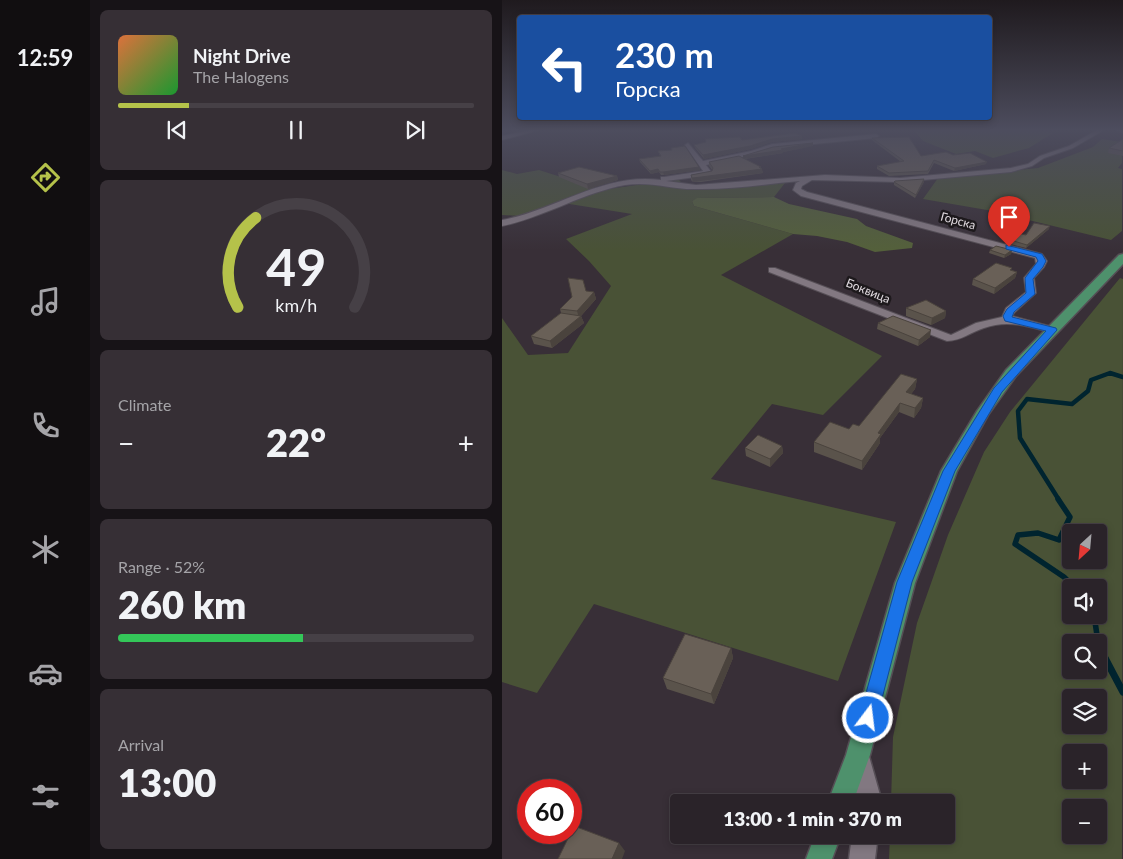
<!DOCTYPE html>
<meta charset="utf-8">
<style>
body{margin:0;font-family:Lato,sans-serif;background:#362f35;color:#f1f3f6;height:100vh;display:flex;flex-direction:column;font-size:19px;white-space:nowrap}
*{box-sizing:border-box;margin:0}
p{font-size:16px;color:#a5a4a8}
.icon{flex:none;width:28px;height:28px;fill:none;stroke:currentColor;stroke-width:2;stroke-linecap:round;stroke-linejoin:round}
.map{position:relative;flex:1;overflow:hidden}
.details{display:flex;flex-direction:column;gap:10px;padding:10px;background:#171317;width:412px}
.details>*{flex:none}
.top-card{position:absolute;left:15px;top:15px;width:475px;height:105px;border-radius:5px;box-shadow:0 2px 8px #0003,0 0 0 1px #464046;background:#1a4fa0;color:#fff;overflow:hidden}
.needle{width:32px;rotate:206deg}
.fabs{position:absolute;left:560px;top:524px;display:grid;gap:10px}
.fabs a{display:grid;place-items:center;width:45px;height:45px;border-radius:5px;background:#2a2329;box-shadow:0 2px 8px #0003,0 0 0 1px #464046;font-size:25px}
.speed{position:absolute;left:15px;top:779px;display:flex;gap:10px;font-size:25px;font-weight:700;text-align:center}
.speed>*{display:grid;place-content:center;width:65px;height:65px;border-radius:50%;background:#2a2329;box-shadow:0 2px 8px #0003,0 0 0 1px #464046;line-height:1}
.speed .limit{border:8px solid #d22;background:#fff;color:#111}
.pin{position:absolute;display:grid;place-items:center;width:42px;height:42px;color:#fff;margin:-51px -21px;border-radius:50% 50% 50% 0;rotate:-45deg;box-shadow:0 0 5px #0007}
.pin .icon{rotate:45deg}
.me{position:absolute;width:55px;margin:-28px;rotate:15deg;stroke-linejoin:round;filter:drop-shadow(0 0 4px #0008)}
.turn{display:flex;align-items:center;gap:18px;height:105px;padding:0 15px;font-size:22px}
.turn .icon{width:65px;height:65px;stroke-width:2.5}
.turn b{display:block;font-size:35px;line-height:42px}
.big{font-size:38px;font-weight:800;line-height:1.1}
.details .card{flex:1;display:flex;flex-direction:column;justify-content:center;gap:8px;min-width:0;padding:0 18px;border-radius:8px;background:#362f35}
.details .dial{align-items:center;gap:0}
.dial svg{height:130px;overflow:visible;fill:none;stroke:#464046;stroke-width:7;stroke-linecap:round;text-anchor:middle}
.dial text{fill:#f1f3f6;stroke:none}
.song{display:flex;align-items:center;gap:15px}
.cover{width:60px;height:60px;border-radius:8px;background:linear-gradient(135deg,hsl(20 70% 55%),hsl(130 70% 35%))}
.played{height:5px;border-radius:2px;background:linear-gradient(90deg,#b5c24a 20%,#464046 20%)}
.keys{display:flex;justify-content:space-around;direction:ltr}
.heat{display:flex;justify-content:space-between;align-items:center;font-size:28px;direction:ltr}
.charge{height:8px;border-radius:4px;background:linear-gradient(90deg,#34c759 52%,#464046 0)}
.trip{position:absolute;left:168px;top:794px;width:285px;height:50px;border-radius:5px;background:#2a2329;box-shadow:0 2px 8px #0003,0 0 0 1px #464046;font-weight:800;line-height:50px;text-align:center}
main{display:flex;flex:1;min-height:0}
.menu{display:flex;flex-direction:column;width:90px;justify-content:space-around;align-items:center;background:#110e10;color:#a5a4a8}
.menu .icon{width:35px;height:35px}
.menu .current{color:#b5c24a}
.menu b{font-size:22px;color:#f1f3f6}
.map>svg:first-child{display:block}
.green{fill:#495236;fill-rule:evenodd}
.forest{fill:#54603b}
.lines{fill:none;stroke-linecap:round;stroke-linejoin:round}
.stream-far3{stroke:#00242f;stroke-width:4}
.stream-far2{stroke:#00242f;stroke-width:4.5}
.stream-far1{stroke:#00242f;stroke-width:5.5}
.stream{stroke:#00242f;stroke-width:7}
.street-casing{stroke:#554e55;stroke-width:2}
.secondary-casing{stroke:#554e55;stroke-width:3}
.primary-casing{stroke:#554e55;stroke-width:3}
.street{fill:#827881;fill-rule:evenodd}
.secondary{fill:#827881;fill-rule:evenodd}
.primary{fill:#4e916c;fill-rule:evenodd}
.wall{fill:#5a534b}
.shaded-wall{fill:#4a433d}
.building{fill:#696057;stroke:#4a433d}
.route{fill:#1a73e8;stroke:#114b97}
.labels{text-anchor:middle;stroke-width:5;stroke-linejoin:round;paint-order:stroke}
.far-street-label{font-size:12px;fill:#e0dadf;stroke:#1d191c}
</style>
<main>
<nav class="menu">
<b>12:59</b>
<svg class="icon current" aria-label="directions" viewBox="0 0 24 24"><path d="M12 3l9 9-9 9-9-9zM9 14v-3h6M13 9l2 2-2 2"/></svg>
<svg class="icon" aria-label="music" viewBox="0 0 24 24"><path d="M9 18V5l10-2v13"/><circle cx="6" cy="18" r="3"/><circle cx="16" cy="16" r="3"/></svg>
<svg class="icon" aria-label="phone" viewBox="0 0 24 24"><path d="M5 4h4l2 5-3 2q2 4 5 5l2-3 5 2v4C11 20 4 13 5 4z"/></svg>
<svg class="icon" aria-label="climate" viewBox="0 0 24 24"><path d="M12 3v18M4 7l16 10M4 17L20 7"/></svg>
<svg class="icon" aria-label="car" viewBox="0 0 24 24"><path d="M5 17H2v-5l4-1 3-4h7l3 4 3 1v5h-3M9 17h6M6 11h13"/><circle cx="7" cy="17" r="2"/><circle cx="17" cy="17" r="2"/></svg>
<svg class="icon" aria-label="filters" viewBox="0 0 24 24"><path d="M4 7h16M4 17h16"/><circle cx="9" cy="7" r="2"/><circle cx="15" cy="17" r="2"/></svg>
</nav>
<section class="details">
<div class="card">
<div class="song"><i class="cover"></i><div><b>Night Drive</b><p>The Halogens</p></div></div>
<div class="played"></div>
<div class="keys"><svg class="icon" aria-label="previous" viewBox="0 0 24 24"><path d="M18 5L8 12l10 7zM5 5v14"/></svg><svg class="icon" aria-label="pause" viewBox="0 0 24 24"><path d="M8 5v14M16 5v14"/></svg><svg class="icon" aria-label="next" viewBox="0 0 24 24"><path d="M6 5l10 7-10 7zM19 5v14"/></svg></div>
</div>
<div class="card dial"><svg viewBox="0 0 100 80">
<path d="M14 69A42 42 0 1 1 86 69"/>
<path d="M14 69A42 42 0 0 1 25 14" stroke="#b5c24a"/>
<text x="50" y="56" font-size="32" font-weight="700">49</text>
<text x="50" y="72" font-size="11">km/h</text>
</svg></div>
<div class="card"><p>Climate</p>
<div class="heat"><a>−</a><b class="big">22°</b><a>+</a></div>
</div>
<div class="card"><p>Range · 52%</p><b class="big">260 km</b><div class="charge"></div></div>
<div class="card"><p>Arrival</p><b class="big">13:00</b></div>
</section>
<div class="map">
<svg width="621" height="859" viewBox="0 0 621 859">
<rect width="100%" height="100%" fill="#382f37"/>
<!-- green -->
<path class="green" d="M412,130h125l14,3 -24,15 -36,10 -18,-7 -19,3 -33,-13z
M600,139l20,3v21l-4,5 4,1v62l-11,9 -124,-30 -64,-11 15,-21 100,-10 55,-21z
M0,170l15,4 22,-4 63,20 76,-11 9,9 98,-5 -11,14 -76,1 -6,3 2,5 99,28 -72,41 161,81 -59,59 -51,-11 -61,75 185,43 -58,159 -244,-77 -57,89 -35,-11v-364l26,37 40,-2 43,-67 -22,-25 -23,-22 66,-25 -75,-12 -37,14 -18,-1z
M618,278l3,1 -1,580h-233l1,-24h56v-33h-55l2,-65 24,-114 31,-88 36,-83 26,-40zM596,532v28h-27v-28zM569,588h27v27h-27zM569,642h27v28h-27zM569,698h27v27h-27zM596,752v28h-27v-28zM569,808h27v27h-27z"/>
<!-- forest -->
<path class="forest" d="M272,197l15,7 68,15 9,7 47,17 -1,5 -37,4 -28,-10 -30,-6 -24,-2 -99,-28 -2,-5 5,-3z"/>
<g class="lines">
<!-- stream-far3 -->
<path class="stream-far3" d="M606,374h4"/>
<!-- stream-far2 -->
<path class="stream-far2" d="M557,500l-39,-62 -2,-27 9,-12 45,5 16,-13 3,-11 19,-7 13,4"/>
<!-- stream-far1 -->
<path class="stream-far1" d="M556,499l12,18 -11,23 -21,-7 -20,2 -3,9 49,33 11,11
M592,615l4,27
M596,644l8,15"/>
<!-- stream -->
<path class="stream" d="M603,658l18,34"/>
<defs>
<path id="street" d="M27,130h10l-37,10v-4z
M595,130h7l-31,18 -29,10 -12,8 -21,6 -111,10 -88,-2 -10,6 -1,3 6,3 235,62 5,7 -3,6 -10,11 2,15 -21,19 -3,4 45,12 2,2 -2,2 -4,1c-25,-6 -44,-14 -69,-5 -13,4 -23,13 -37,13l-178,-69v-4h6l176,67 25,-12 26,-6 4,-9 20,-16 -2,-14 12,-14 -1,-6 -234,-62 -8,-6 3,-7 4,-2c-35,3 -71,9 -107,8 -23,0 -44,-8 -68,-4 -43,8 -80,32 -123,41v-6c54,-10 102,-48 159,-40v-3h3l39,-6 -18,-26 3,-2 15,18 48,-10 21,-7 104,-10 3,2 -3,2 -103,10 -20,7 -47,10 6,8 -1,2 -45,6 30,4 129,-10 75,3 111,-10 17,-4 12,-8 29,-10z
M614,130h7v3l-6,-2z"/>
<path id="secondary" d="M357,745l8,4 13,46 -1,7h-25l-7,-45 4,-8z
M350,835h26l-3,24h-26z"/>
<path id="primary" d="M621,254v10l-107,112 -28,39 -31,56 -42,112 -45,172 -17,47h-25l18,-47 49,-172 46,-112 36,-60 29,-41 113,-115z
M313,835h26l-9,24h-26z"/>
</defs>
<!-- street casing -->
<use href="#street" class="street-casing"/>
<!-- secondary casing -->
<use href="#secondary" class="secondary-casing"/>
<!-- primary casing -->
<use href="#primary" class="primary-casing"/>
<!-- street -->
<use href="#street" class="street"/>
<!-- secondary -->
<use href="#secondary" class="secondary"/>
<!-- primary -->
<use href="#primary" class="primary"/>
</g>
<!-- wall -->
<path class="wall" d="M300,136v3l-30,3 -21,7 -47,10 -9,-11 -1,-3 12,-3z
M370,138l49,18 32,-1 33,9 -32,7 -20,-8 -6,11 -39,2 -12,-7v-3l24,-4 -29,-22z
M621,139v17l-15,-3 1,-5z
M311,146l-30,6v1l-38,6 16,9 2,5 -62,9h-8l-2,-2v-5l21,-4v-1l-3,-4v-4l34,-4z
M169,148l28,19 1,3 -36,5h-3l-2,-3 -8,2 -11,-12 -1,-3 21,-3 -2,-5 13,-1z
M56,173l59,3 1,4 -30,9 -29,-12z
M422,179v3l-9,16 -21,-13v-3z
M547,229l-23,19 -20,-5 1,-4z
M488,250h22l-1,4 -7,4 -15,-5z
M510,268l-1,2 6,2 -2,6 -21,16 -22,-9 1,-6z
M84,291l8,1 2,7 -15,17 3,7 -32,25 -18,-4 -3,-8 30,-23 -1,-4z
M404,308l40,3 -1,7 -14,7 -25,-9z
M376,323l52,14 -12,9 -41,-17z
M415,379l-2,10 -4,5 12,4 -2,10 -7,10 -15,-6 -19,26v5l-18,27 -48,-18v-10l45,-16z
M280,446l1,7 -13,14 -24,-11 -1,-8z
M229,648l2,10 -19,46 -47,-15 -4,-11z"/>
<!-- shaded-wall -->
<path class="shaded-wall" d="M300,136v3l-30,3 -21,7 -47,10 -1,-4 69,-16z
M311,143v3l-30,6v1l-40,6v-3z
M485,162l-1,2 -32,7 1,-3z
M197,167l1,3 -36,5 -1,-3z
M259,167v2h1l1,4 -70,9 -1,-4z
M156,169l1,3 -8,2 -1,-3z
M115,176l1,4 -30,9 -1,-5z
M422,179v3l-9,16 1,-3z
M548,226l-1,3 -23,19 1,-3z
M510,250l-1,4 -7,4 1,-3z
M515,272l-2,6 -21,16 1,-6z
M92,292l2,7 -16,18 1,-1 3,7 -32,25 -2,-7 29,-23 -2,-7z
M444,311l-1,7 -14,7 1,-7z
M429,330l-1,7 -12,9 1,-6z
M415,379l-2,10 -10,13 1,-10z
M421,398l-2,10 -7,10 1,-10z
M398,403l-1,9 -19,26v5l-18,27v-9l16,-28z
M280,446l1,7 -13,14v-8z
M229,648l2,10 -19,46 -3,-10z
M117,843l6,8 -3,8h-10z"/>
<!-- building -->
<path class="building" d="M293,133l7,3 -30,3 -22,7 -47,9 -9,-10 12,-3 -1,-3 35,-2 2,3z
M407,137l12,19 25,-4 7,3 17,-2 17,9 -32,6 -21,-8 -6,11 -39,2 -12,-7 27,-5 -32,-23z
M621,139v12l-14,-3z
M311,143l-32,6 2,1 -40,6 30,-9z
M183,146l14,21 -36,5h-3l-2,-3 -8,2 -11,-12 22,-3 -3,-5 14,-1 -1,-2z
M237,156l22,11h-2l3,2 -61,8 -9,1 -1,-3 21,-4 1,-3 -4,-6z
M77,167l38,9 -30,8 -29,-11z
M422,179l-8,16 -22,-13 1,-1z
M532,223l16,3 -23,19 -20,-6 10,-6 9,2z
M494,246l16,4 -7,5 -15,-5z
M494,263l16,5 -2,2 7,2 -22,16 -22,-9z
M66,278l15,2 3,11 8,1 -17,19 -17,-2 12,-12z
M424,300l20,11 -14,7 -26,-10z
M59,313l20,3 -31,25 -19,-5z
M391,316l38,14 -12,10 -41,-17z
M399,374l16,5 -11,13 17,6 -8,10 -15,-5 -22,30 3,1 -19,27 -48,-19 16,-20 19,7 4,-5 6,2z
M256,435l24,11 -12,13 -25,-11z
M183,634l46,14 -20,46 -48,-16z
M72,826l45,17 -7,16h-54z"/>
<!-- sky -->
<linearGradient id="sky" x2="0" y2="1"><stop stop-color="#1f1a1e"/><stop offset="0.52" stop-color="#4d4d5e"/><stop offset="1" stop-color="#4d4d5e" stop-opacity="0"/></linearGradient>
<rect width="621" height="250" fill="url(#sky)"/>
<!-- route -->
<path class="route" d="M504,245l36,9 4,7 -3,6 -10,12 2,15 -21,18 -2,5 44,11 1,2 -55,62 -47,79 -43,111 -35,136 -3,6 -6,2 -6,-2 -3,-6 38,-136 46,-111 51,-83 52,-57 -41,-10 -2,-5 4,-7 19,-16 -1,-15 13,-17 -2,-4 -30,-8z"/>
<g class="labels">
<!-- far-street labels -->
<g class="far-street-label">
<text transform="translate(456 221) rotate(15)" y="4">Горска</text>
<text transform="translate(366 291) rotate(22)" y="4">Боквица</text>
</g>
</g>
</svg>
<div class="fabs">
<a><svg class="needle" viewBox="-14 -14 28 28"><path d="M0-13l5 13h-10z" fill="#e53935"/><path d="M0 13l5-13h-10z" fill="#a5a4a8"/></svg></a>
<a><svg class="icon" aria-label="sound" viewBox="0 0 24 24"><path d="M4 9h4l5-4v14l-5-4H4zM17 9q2 3 0 6"/></svg></a>
<a><svg class="icon" aria-label="search" viewBox="0 0 24 24"><circle cx="10" cy="10" r="6"/><path d="M15 15l6 6"/></svg></a>
<a><svg class="icon" aria-label="layers" viewBox="0 0 24 24"><path d="M12 4l9 5-9 5-9-5zM3 14l9 5 9-5"/></svg></a>
<a>+</a>
<a>−</a>
</div>
<div class="speed"><div class="limit">60</div></div>
<div class="pin" style="left:507px;top:247px;background:#d93025"><svg class="icon" aria-label="arrive" viewBox="0 0 24 24"><path d="M6 21V4h12l-3 4 3 4H6"/></svg></div>
<svg class="me" style="left:366px;top:718px" viewBox="-20 -20 40 40"><circle r="17" fill="#1a73e8" stroke="#fff" stroke-width="3"/><path d="M0-11L8 9 0 5-8 9z" fill="#fff"/></svg>
<div class="trip">13:00 · 1 min · 370 m</div>
<div class="top-card">
<div class="turn"><svg class="icon" aria-label="left" viewBox="0 0 24 24"><path d="M17 20v-9H6M10 6l-5 5 5 5"/></svg><div><b>230 m</b>Горска</div></div>
</div>
</div>
</main>
